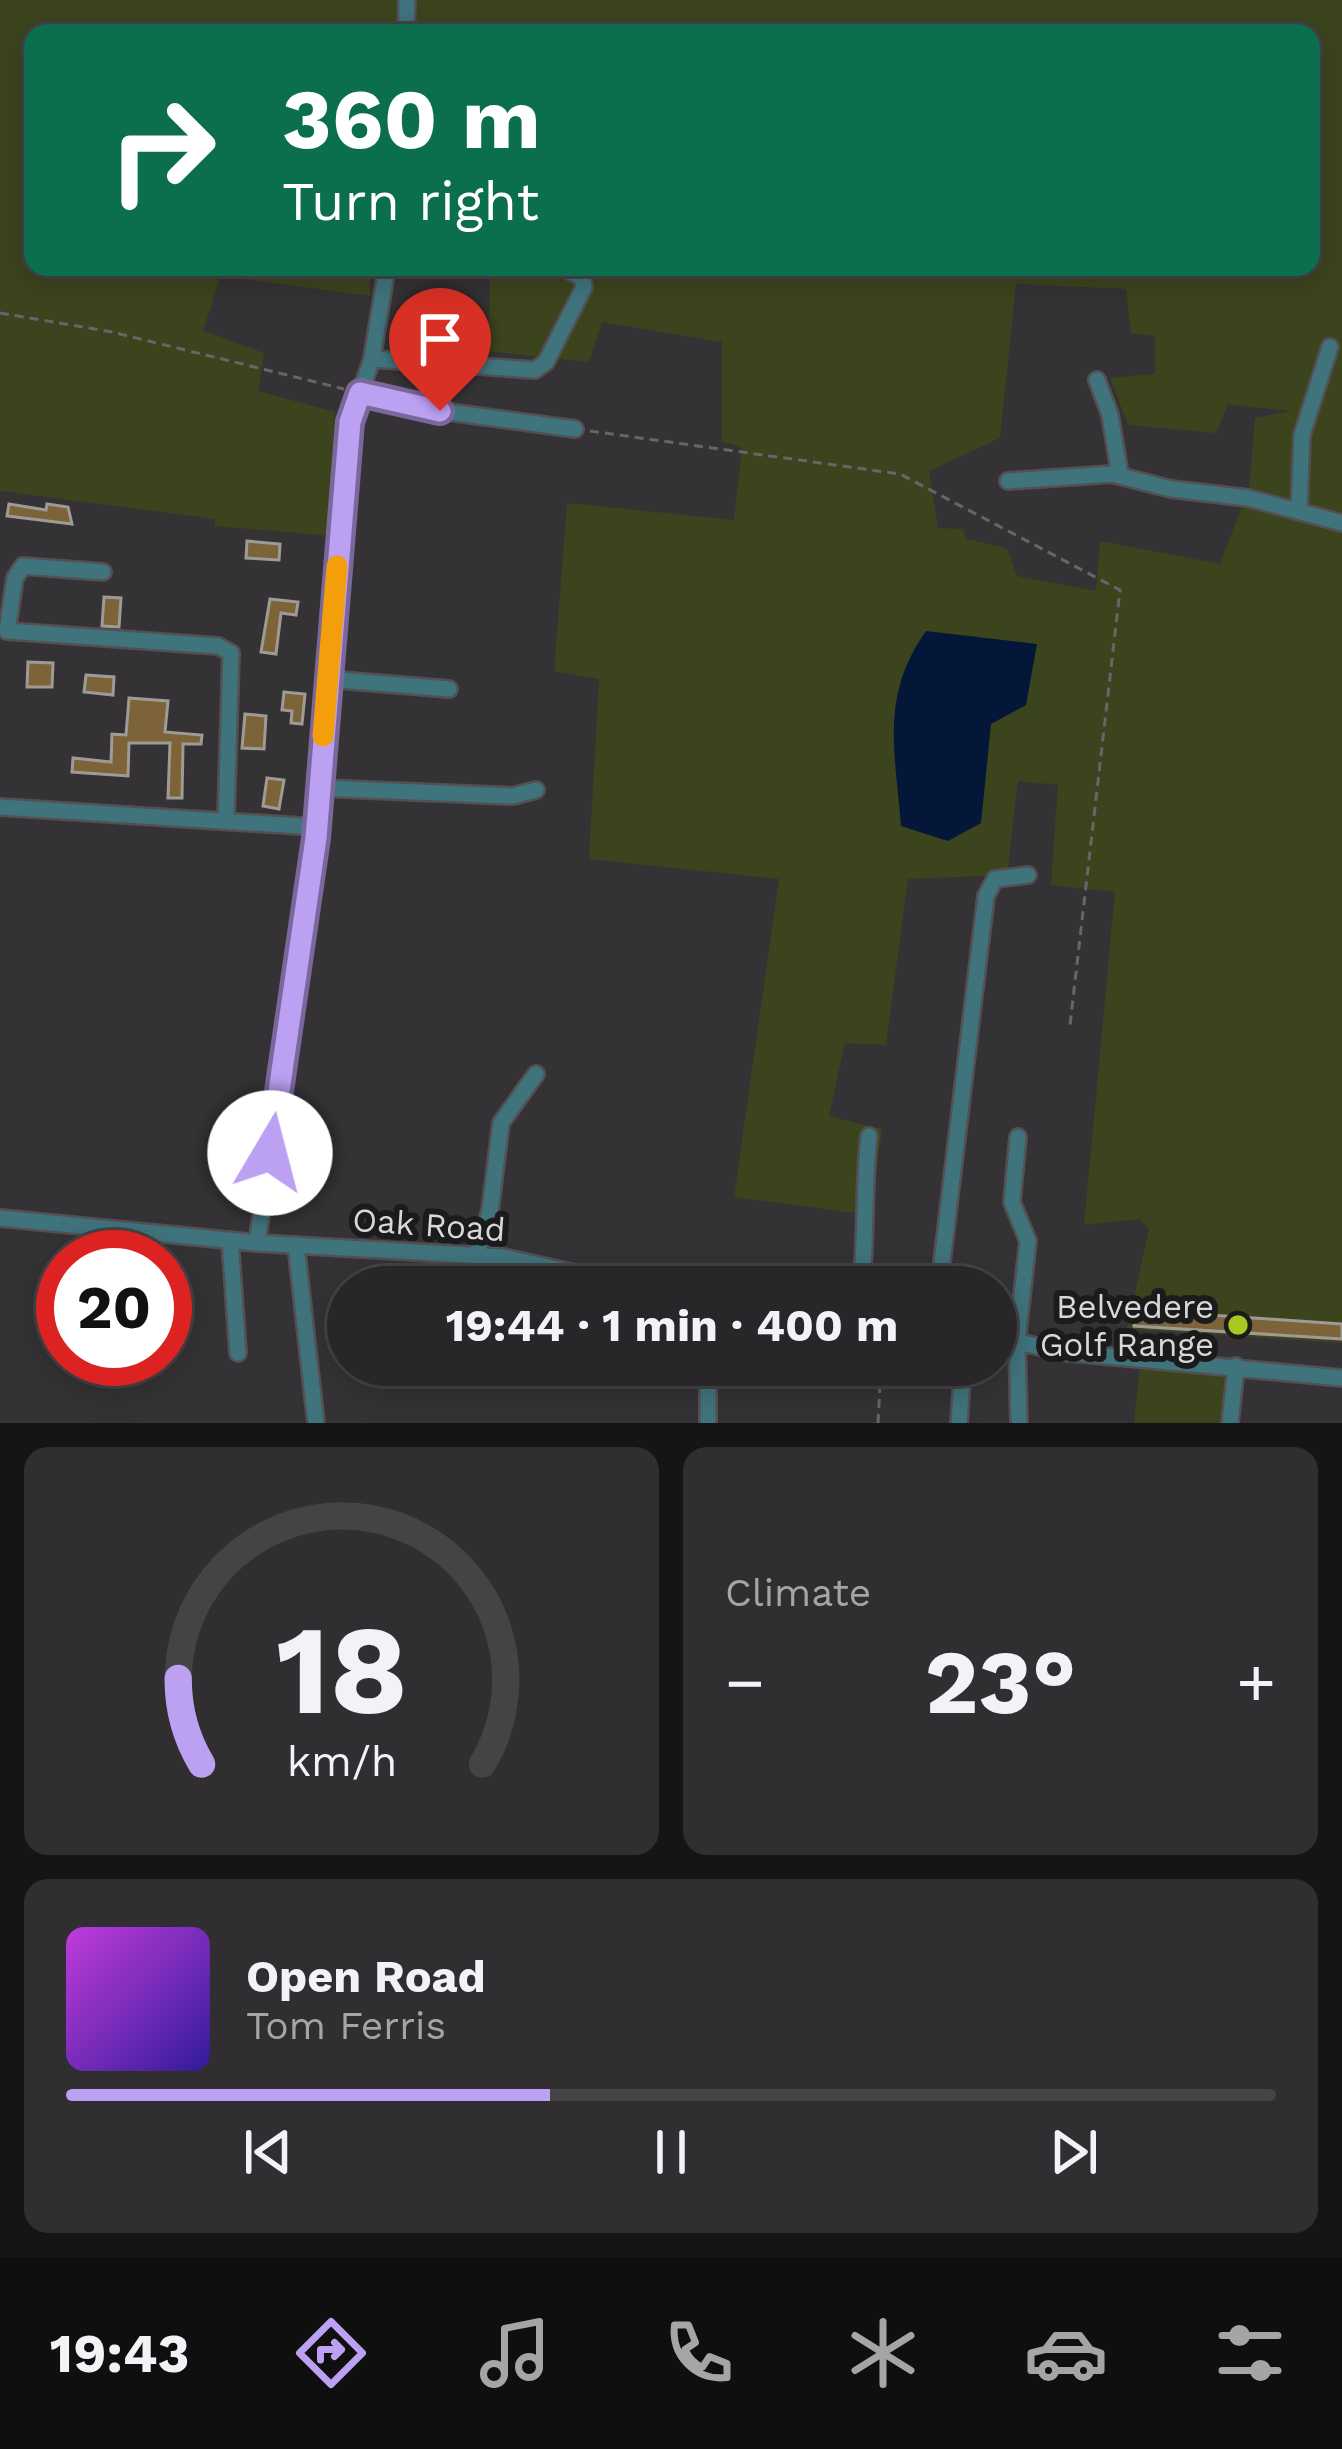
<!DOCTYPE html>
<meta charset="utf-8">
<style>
body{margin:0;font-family:"Work Sans",sans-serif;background:#302e30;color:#f1f3f6;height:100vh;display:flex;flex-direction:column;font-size:45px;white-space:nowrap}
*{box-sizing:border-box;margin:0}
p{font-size:39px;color:#a5a5a8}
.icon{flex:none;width:66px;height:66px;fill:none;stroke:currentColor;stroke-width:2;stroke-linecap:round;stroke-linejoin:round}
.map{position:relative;height:1423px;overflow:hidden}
.details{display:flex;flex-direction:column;gap:24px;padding:24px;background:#161516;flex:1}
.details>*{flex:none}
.guide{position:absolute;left:24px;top:24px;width:1296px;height:252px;border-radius:24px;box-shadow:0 6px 30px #0003,0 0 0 3px #444345;background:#0b6e4f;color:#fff;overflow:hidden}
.speed{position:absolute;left:36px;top:1230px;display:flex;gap:24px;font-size:60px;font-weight:700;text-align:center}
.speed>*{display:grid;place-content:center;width:156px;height:156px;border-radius:50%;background:#282628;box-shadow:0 6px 30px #0003,0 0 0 3px #444345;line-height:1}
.speed .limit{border:18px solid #d22;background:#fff;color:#111}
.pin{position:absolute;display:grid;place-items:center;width:102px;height:102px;color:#fff;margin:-123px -51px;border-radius:50% 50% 50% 0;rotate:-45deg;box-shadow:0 0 12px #0007}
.pin .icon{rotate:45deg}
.me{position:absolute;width:132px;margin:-66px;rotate:8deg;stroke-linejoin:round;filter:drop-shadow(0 0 9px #0008)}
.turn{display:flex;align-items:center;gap:42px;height:252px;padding:0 60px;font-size:54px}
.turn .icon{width:156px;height:156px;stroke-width:2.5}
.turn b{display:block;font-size:84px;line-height:102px}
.big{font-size:90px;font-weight:700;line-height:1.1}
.details .widget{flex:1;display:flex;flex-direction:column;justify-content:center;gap:18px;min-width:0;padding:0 42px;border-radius:24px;background:#302e30}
.details .dial{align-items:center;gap:0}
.dial svg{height:312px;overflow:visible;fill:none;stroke:#444345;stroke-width:7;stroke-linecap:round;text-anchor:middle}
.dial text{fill:#f1f3f6;stroke:none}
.song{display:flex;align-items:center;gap:36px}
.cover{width:144px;height:144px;border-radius:18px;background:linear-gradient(135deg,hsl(290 70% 55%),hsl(250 70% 35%))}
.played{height:12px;border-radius:6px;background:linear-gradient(90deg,#bca0f2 40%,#444345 40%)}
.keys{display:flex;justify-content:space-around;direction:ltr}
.heat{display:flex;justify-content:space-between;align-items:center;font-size:66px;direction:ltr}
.details .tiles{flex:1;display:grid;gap:24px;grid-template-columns:1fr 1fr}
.widget:last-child{grid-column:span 2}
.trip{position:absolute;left:327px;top:1266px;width:690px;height:120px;border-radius:60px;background:#282628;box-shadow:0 6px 30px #0003,0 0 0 3px #444345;font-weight:700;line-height:120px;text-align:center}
.tabs{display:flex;height:192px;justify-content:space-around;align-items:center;background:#100f10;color:#a5a5a8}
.tabs .icon{width:84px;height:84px}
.tabs .on{color:#bca0f2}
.tabs b{font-size:54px;color:#f1f3f6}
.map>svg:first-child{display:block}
.green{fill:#3c441d;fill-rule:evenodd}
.water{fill:#051738}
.building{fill:#7c6338;stroke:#9e9b96;stroke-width:3}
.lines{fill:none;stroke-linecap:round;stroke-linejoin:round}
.minor-casing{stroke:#525053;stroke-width:20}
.path{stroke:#676568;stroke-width:3;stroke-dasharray:9 6;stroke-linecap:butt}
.minor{stroke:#40747d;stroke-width:15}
.route-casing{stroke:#7a689d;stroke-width:30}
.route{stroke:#bca0f2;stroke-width:21}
.slow{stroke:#f59e0b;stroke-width:21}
.poi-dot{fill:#a7c820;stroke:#1c1b1c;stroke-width:4.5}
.labels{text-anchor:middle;stroke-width:12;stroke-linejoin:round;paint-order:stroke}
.street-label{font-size:33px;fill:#d8d7d9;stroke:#1c1b1c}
.poi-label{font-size:33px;fill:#d8d7d9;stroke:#1c1b1c;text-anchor:end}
</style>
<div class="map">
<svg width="1342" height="1423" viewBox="0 0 1342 1423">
<rect width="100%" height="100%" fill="#353236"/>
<!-- green -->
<path class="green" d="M0,0h1342v1343l-215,-14 22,-100 -10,-10 -55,6 31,-333 -64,-7 7,-100 -40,-4 -11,94 -99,4 -22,166 -41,-2 -16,73 53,13 -12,86 -136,-18 45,-318 -190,-20 10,-180 -45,-8 13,-168 167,17 8,-73 -20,-5v-100l-120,-20 -13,40 -101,-11 2,-72 -58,-12h879v-234h-1278v234h337v29l-149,-20 -18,55 61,22 -6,38 77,21 -3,124 -117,-10v-7l-215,-28zM1016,284l110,5 5,44 24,3v38l-45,4 18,47 88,8 12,-29 63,7 -36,7 -6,70 -29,76 -120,-23 -4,50 -79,-15 -10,-28 -41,-9 -3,-10 -25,-1 -9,-57 71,-33z
M1141,1355l100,12 -6,56h-101z"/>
<!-- water -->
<path class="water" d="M926,631l111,13 -11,61 -35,19 -10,99 -33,18 -47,-15c-6,-75 -21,-130 25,-195z"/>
<!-- building -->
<path class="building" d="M9,504l37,6 1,-6 21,3 4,17 -65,-8z
M247,541l33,3 -1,16 -33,-2z
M104,597l17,1 -2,29 -17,-1z
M270,599l28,3 -2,13 -15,-2 -5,41 -15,-2z
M28,662l25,1 -1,24h-25z
M86,675l28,2 -1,18 -29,-3z
M284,692l21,2 -3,30 -11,-1 1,-12 -10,-1z
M129,698l39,3 -3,31 37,3 -1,9h-18l-1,54h-14l2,-55h-41l-1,33 -56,-4 1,-14 38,4 1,-28 14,1z
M245,714l21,2 -2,33 -22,-1z
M267,778l17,2 -5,29 -16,-3z
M1137,1310l205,14v15l-208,-13z"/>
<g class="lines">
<defs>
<path id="minor" d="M406,33l1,-33
M372,359l163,11 11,-8 38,-75 -2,-10 -22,-10
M1097,380l13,35 10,60
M360,393l81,18 134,18
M1008,481l104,-7 59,15 77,9 94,25
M1299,511l3,-76 28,-88
M103,572l-80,-6 -8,12 -8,53 211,15 13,7 -5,166
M327,679l122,10
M320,788l193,8 23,-6
M0,807l317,20
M1018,1137l-6,65 16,39 -11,100 2,82
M0,1218l257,25 246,14 134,30
M230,1240l8,113
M257,1243l60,-405 33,-416 22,-63 15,-92
M296,1245l20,178
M476,1256l14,-45 11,-88 35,-49
M861,1287c6,-52 2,-99 8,-151
M939,1287l47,-391 9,-17 33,-4
M996,1337l67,15 279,26
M708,1365v58
M959,1423l4,-58
M1230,1423l6,-57"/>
</defs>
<!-- minor casing -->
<use href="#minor" class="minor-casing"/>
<!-- path -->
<path class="path" d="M0,313l112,19 232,57
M590,431l310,43 220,116 -50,435
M878,1423l3,-58"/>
<!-- minor -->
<use href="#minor" class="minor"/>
</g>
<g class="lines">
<defs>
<path id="route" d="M270,1153l46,-315 34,-416 10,-29 80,18"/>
</defs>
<!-- route casing -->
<use href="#route" class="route-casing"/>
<!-- route -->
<use href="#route" class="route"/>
<!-- slow -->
<path class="slow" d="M323,736l14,-170"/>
</g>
<!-- markers -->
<circle class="poi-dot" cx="1238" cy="1325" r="12"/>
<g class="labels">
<!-- street labels -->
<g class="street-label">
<text transform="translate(429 1224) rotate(4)" y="12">Oak Road</text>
</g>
<!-- poi labels -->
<g class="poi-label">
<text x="1214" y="1318">Belvedere<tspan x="1214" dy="38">Golf Range</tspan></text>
</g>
</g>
</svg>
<div class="speed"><div class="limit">20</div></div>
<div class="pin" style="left:440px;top:411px;background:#d93025"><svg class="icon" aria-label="arrive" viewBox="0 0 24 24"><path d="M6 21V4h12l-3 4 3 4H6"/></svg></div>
<svg class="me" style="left:270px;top:1153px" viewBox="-20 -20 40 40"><circle r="19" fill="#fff"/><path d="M0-13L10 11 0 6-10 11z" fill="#bca0f2"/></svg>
<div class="trip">19:44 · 1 min · 400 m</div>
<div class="guide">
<div class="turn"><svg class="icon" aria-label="right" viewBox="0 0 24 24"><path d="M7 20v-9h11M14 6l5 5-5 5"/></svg><div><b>360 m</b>Turn right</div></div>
</div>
</div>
<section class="details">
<div class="tiles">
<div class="widget dial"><svg viewBox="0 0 100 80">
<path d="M14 69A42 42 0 1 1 86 69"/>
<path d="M14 69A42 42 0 0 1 8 47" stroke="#bca0f2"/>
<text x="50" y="56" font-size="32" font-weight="700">18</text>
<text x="50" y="72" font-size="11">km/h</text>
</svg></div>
<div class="widget"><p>Climate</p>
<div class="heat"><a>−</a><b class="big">23°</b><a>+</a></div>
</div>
<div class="widget">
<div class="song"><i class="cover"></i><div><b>Open Road</b><p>Tom Ferris</p></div></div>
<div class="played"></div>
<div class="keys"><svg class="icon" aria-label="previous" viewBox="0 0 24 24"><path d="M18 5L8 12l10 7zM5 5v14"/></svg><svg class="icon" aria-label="pause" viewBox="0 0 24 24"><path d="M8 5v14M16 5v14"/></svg><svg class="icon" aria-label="next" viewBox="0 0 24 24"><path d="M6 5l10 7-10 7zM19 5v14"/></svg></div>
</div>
</div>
</section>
<nav class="tabs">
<b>19:43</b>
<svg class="icon on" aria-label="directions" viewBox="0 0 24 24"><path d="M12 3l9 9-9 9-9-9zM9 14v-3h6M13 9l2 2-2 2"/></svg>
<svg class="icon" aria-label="music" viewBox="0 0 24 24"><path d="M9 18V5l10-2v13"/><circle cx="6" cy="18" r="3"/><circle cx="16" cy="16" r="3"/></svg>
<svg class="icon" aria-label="phone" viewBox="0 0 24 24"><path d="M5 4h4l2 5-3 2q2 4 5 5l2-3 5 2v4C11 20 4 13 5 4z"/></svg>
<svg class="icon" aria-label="climate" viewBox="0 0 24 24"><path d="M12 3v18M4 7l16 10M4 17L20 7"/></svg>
<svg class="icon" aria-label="car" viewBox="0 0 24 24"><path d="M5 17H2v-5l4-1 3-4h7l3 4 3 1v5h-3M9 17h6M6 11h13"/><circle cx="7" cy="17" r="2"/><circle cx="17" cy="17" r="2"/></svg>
<svg class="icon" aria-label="filters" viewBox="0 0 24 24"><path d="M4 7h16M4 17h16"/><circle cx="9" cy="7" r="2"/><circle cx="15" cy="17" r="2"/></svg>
</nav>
